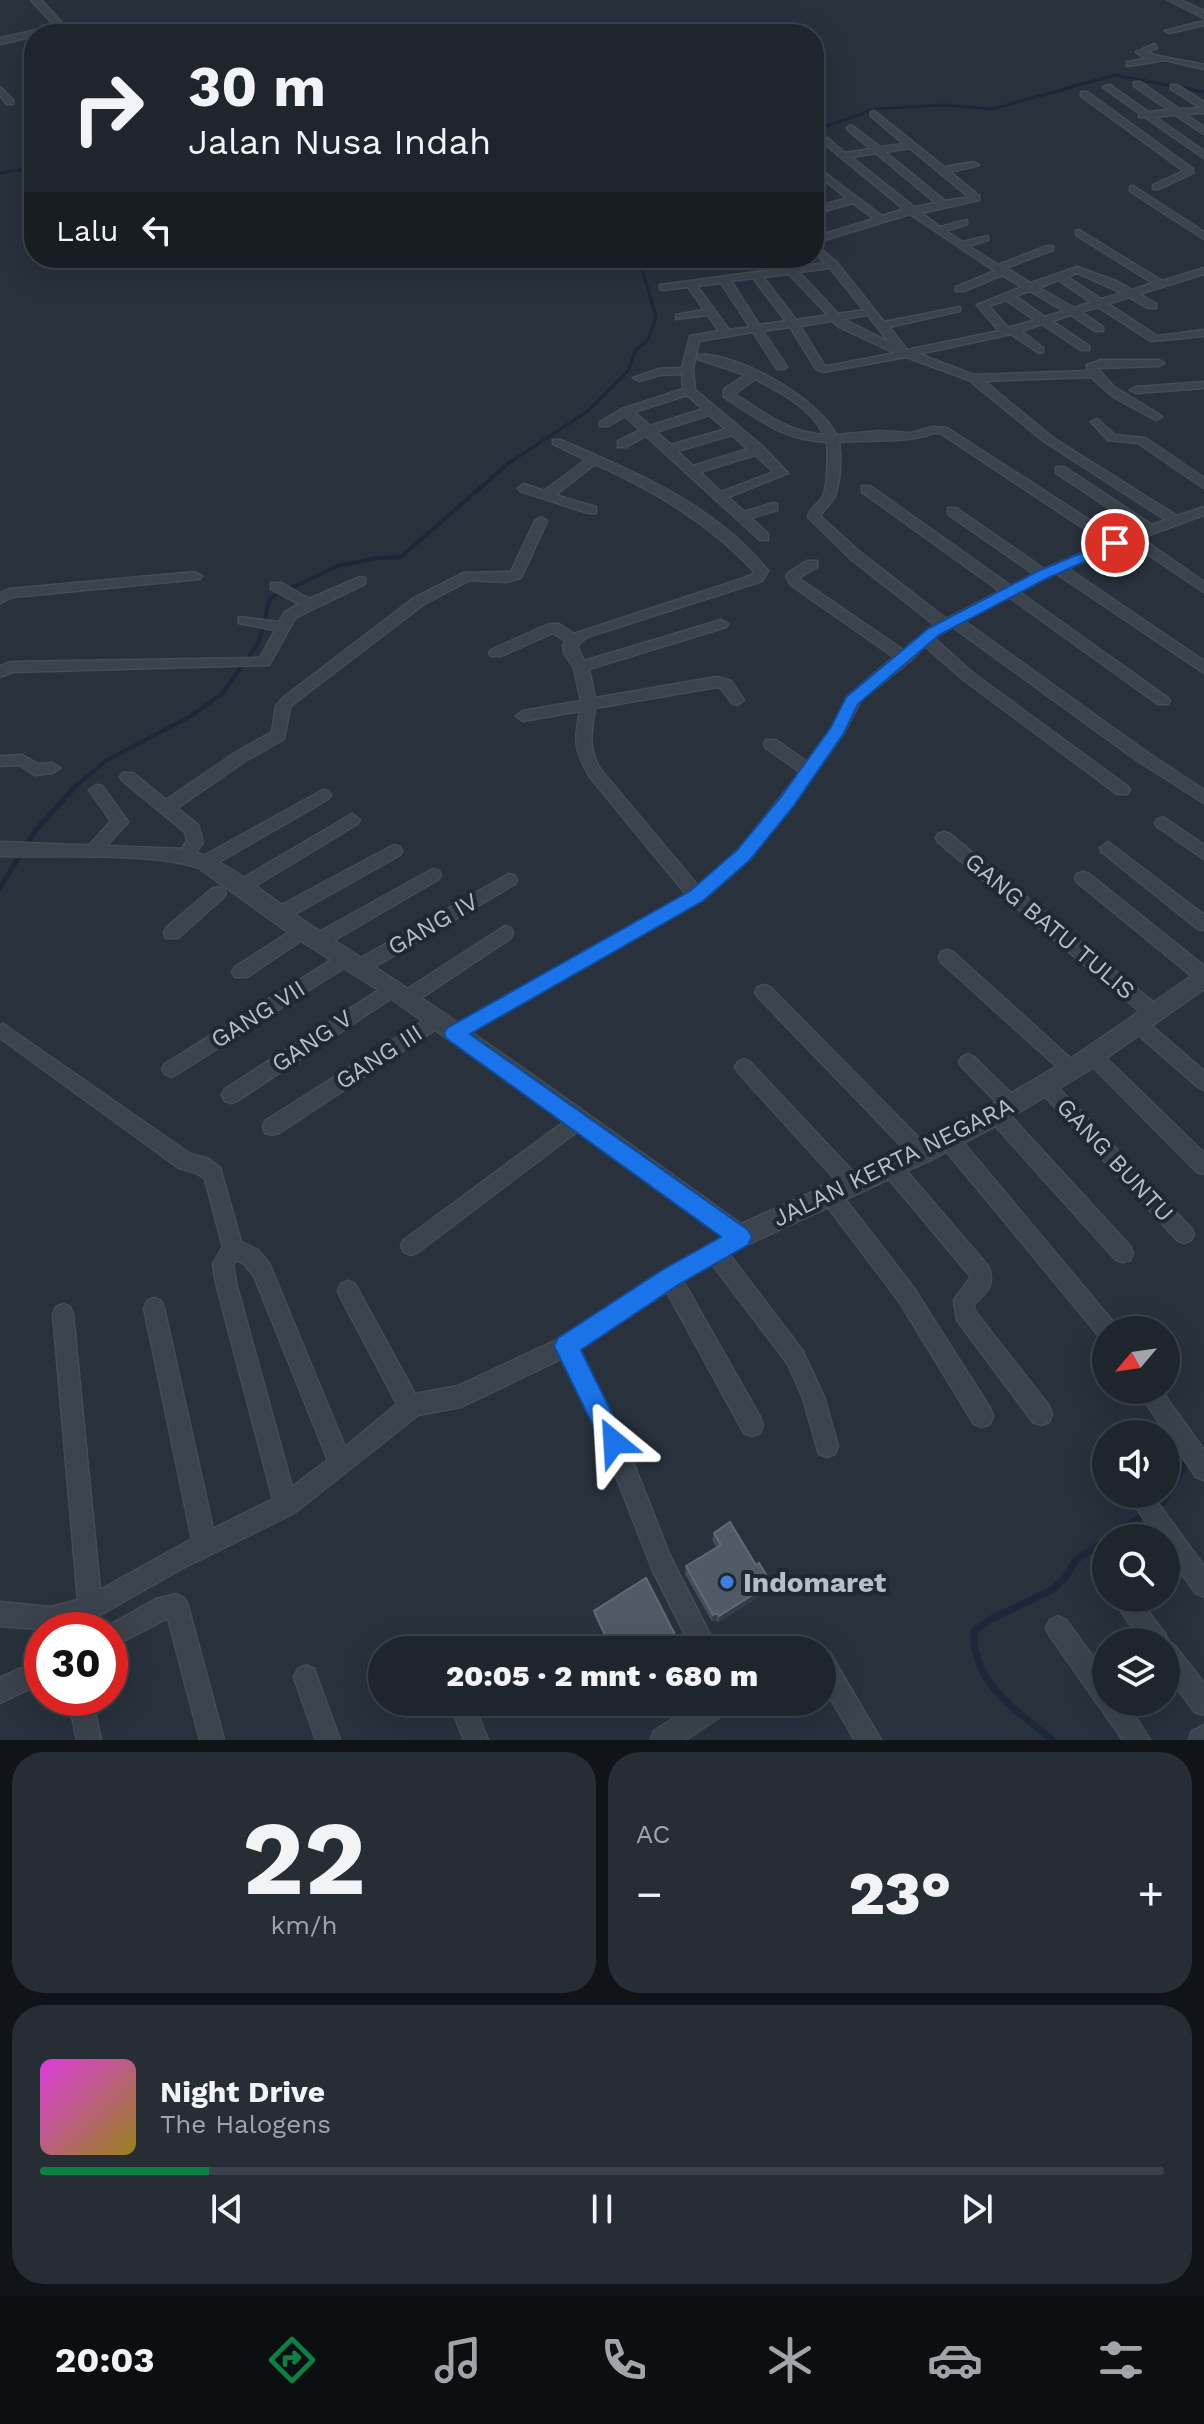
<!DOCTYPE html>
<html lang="id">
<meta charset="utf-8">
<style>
body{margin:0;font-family:"Work Sans",sans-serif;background:#262d35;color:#f1f3f6;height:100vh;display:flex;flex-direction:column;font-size:30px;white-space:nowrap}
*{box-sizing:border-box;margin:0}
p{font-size:26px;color:#a1a5aa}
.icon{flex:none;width:44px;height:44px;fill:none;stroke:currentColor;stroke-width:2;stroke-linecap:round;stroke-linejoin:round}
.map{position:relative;height:1740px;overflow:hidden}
.drawer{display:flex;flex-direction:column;gap:12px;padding:12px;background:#101419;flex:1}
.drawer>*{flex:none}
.banner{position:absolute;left:24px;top:24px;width:800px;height:244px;border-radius:32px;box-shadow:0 8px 32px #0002,0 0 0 2px #3c4249;background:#1e252d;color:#f1f3f6;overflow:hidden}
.needle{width:52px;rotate:241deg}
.controls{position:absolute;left:1092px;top:1316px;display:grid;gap:16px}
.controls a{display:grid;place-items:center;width:88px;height:88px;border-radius:50%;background:#1e252d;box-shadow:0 8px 32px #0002,0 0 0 2px #3c4249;font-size:40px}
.speed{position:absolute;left:24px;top:1612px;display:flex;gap:16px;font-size:40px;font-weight:700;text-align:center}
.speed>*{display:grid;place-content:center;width:104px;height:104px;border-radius:50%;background:#1e252d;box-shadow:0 8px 32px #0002,0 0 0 2px #3c4249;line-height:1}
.speed .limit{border:12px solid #d22;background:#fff;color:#111}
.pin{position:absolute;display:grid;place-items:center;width:68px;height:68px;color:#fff;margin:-34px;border:4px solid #fff;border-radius:50%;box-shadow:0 2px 8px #0007}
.me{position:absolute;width:88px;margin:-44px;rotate:333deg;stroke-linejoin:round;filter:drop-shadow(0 0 6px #0008)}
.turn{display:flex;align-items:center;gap:28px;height:168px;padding:0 32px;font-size:36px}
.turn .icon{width:104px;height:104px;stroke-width:2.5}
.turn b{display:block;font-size:56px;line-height:68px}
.then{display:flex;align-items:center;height:76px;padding:0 32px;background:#0003;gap:16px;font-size:30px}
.big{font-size:60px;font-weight:800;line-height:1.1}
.drawer .card{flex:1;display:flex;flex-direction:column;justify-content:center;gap:12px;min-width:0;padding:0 28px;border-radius:32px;background:#262d35}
.drawer .dial{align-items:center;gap:0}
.dial b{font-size:104px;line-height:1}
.song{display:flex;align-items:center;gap:24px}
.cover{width:96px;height:96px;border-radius:12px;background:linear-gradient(135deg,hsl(300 70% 55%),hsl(50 70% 35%))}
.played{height:8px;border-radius:4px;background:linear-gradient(90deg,#0b8043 15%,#3c4249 15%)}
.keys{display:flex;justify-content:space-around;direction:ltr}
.heat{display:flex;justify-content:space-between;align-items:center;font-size:44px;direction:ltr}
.drawer .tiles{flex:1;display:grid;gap:12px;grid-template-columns:1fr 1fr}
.card:last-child{grid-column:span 2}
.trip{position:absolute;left:368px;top:1636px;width:468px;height:80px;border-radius:40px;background:#1e252d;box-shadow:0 8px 32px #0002,0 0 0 2px #3c4249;font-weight:800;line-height:80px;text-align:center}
.tab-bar{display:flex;height:128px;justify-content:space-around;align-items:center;background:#0c0f12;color:#a1a5aa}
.tab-bar .icon{width:56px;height:56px}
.tab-bar .selected{color:#0b8043}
.tab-bar b{font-size:36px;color:#f1f3f6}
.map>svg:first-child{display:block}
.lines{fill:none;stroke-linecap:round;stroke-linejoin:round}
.stream-far3{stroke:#1c2839;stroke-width:3}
.stream-far2{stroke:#1c2839;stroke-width:4}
.stream-far1{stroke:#1c2839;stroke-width:5}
.stream{stroke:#1c2839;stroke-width:7}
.minor-casing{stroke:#454c55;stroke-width:3}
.tertiary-casing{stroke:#454c55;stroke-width:3}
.minor{fill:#3b434c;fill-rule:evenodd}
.tertiary{fill:#3b434c;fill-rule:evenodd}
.wall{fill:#444d5a}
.shaded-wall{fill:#333d49}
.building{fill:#505a66;stroke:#606975;stroke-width:2}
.route{fill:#1a73e8;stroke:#114b97;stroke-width:2}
.shop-dot{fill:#3f7fe0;stroke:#202831;stroke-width:3}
.labels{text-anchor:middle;stroke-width:8;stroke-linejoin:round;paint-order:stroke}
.street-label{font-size:24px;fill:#b8bec7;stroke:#202831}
.near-poi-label{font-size:28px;font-weight:bold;fill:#b8bec7;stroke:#202831;text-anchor:start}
</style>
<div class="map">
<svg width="1204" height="1740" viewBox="0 0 1204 1740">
<rect width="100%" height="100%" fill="#28313c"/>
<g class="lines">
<!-- stream-far3 -->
<path class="stream-far3" d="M814,131l60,-22 71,-4 47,4 123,-34 89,17
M0,173l34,-5
M509,463l79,-52 41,-41 6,-19 13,-11 8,-23 -15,-52 3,-7"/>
<!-- stream-far2 -->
<path class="stream-far2" d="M70,791l37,-31 84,-44 31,-22 37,-52 11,-44 68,-32 38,-8 25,-1 110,-96"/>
<!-- stream-far1 -->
<path class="stream-far1" d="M0,888l35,-57 38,-42"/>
<!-- stream -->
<path class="stream" d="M1153,1508l11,-7 24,-42
M1109,1538l36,-24
M1052,1740c-36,-31 -80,-56 -78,-109l17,-12 61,-29 13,-12 11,-18 30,-20"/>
<defs>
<path id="minor" d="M1204,21v4l-35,8 -4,-2z
M58,25h6l9,9h-9z
M1154,44l3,4 -11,4c9,5 44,9 58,13v4l-39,-9 -38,6v-4l19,-3 -10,-7z
M1134,82h6l39,27 22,-1 -30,-19v-4h6l27,17v11l-19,1 19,13v7l-29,-19 -20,2 49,34v7l-59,-41h-6v-4l-36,-26 7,-2 38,27 21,-2 -35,-24z
M0,87l13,13v4h-6l-7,-9z
M1081,92h6l106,77v4l-34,16h-6v-4l31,-14 -103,-75z
M874,111l70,56 30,-5 5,3 -29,7 29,24v4l-58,13 19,14 27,-7v4l-21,7 16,11 26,-6v4l-20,6 30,19 49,-19h6v4l-47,18 25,15 46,-16 39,14 16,9 21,-7 -77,-48v-4l3,-1 83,51 42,-13v6l-65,20 17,10v4h-8l-19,-11 -21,7 49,32 47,-6v6l-53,5 -53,-34 -17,5 22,15v4h-8l-24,-16 -19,6 37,25v4h-8l-39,-26 -21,7 22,17v4l-4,1 -28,-19 -92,20 55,21 113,-4v-6l14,-5h58l5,3 -5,3 -62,2 17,19 46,28 2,2 -6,3 -41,-22 -24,-21 -107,4 69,57 124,78 27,-9v8l-63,23 63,44v10l-74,-50 -25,10 17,11v6h-10l-18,-13 -27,12 137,93v12l-148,-100 -37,19 149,106 2,3 -2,3h-10l-149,-107 -45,24 181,130 59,39v13l-69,-44 -182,-132 -19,11 40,36 153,112 3,4 -3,4h-10l-153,-114 -39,-34 -15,15 -49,39 -17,33 -63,87 -31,39 -47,41 -243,139 -6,2 -6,-2 -3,-5 3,-5 238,-135 -96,-117c-16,-27 -16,-36 -10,-66l-57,10 -7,-5 7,-5 58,-10 -7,-33 -10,-15 -1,-8 3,-4 -13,-8 -52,23h-10l-2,-3 2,-3 58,-26h10l15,10 161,-53 17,-6 2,-4c-45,-48 -99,-80 -159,-107l-40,31 41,12v6h-8l-68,-22 -2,-3 6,-4 20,7 42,-31 -33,-16v-4h8c74,33 155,65 207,131l-6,10 -175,56 -10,9 7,15 137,-41 7,4 -2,3 -137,42 6,29 122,-21 14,4 13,19 -7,5 -5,-2 -11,-15 -4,-1 -122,21c-4,24 -7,40 5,61l98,117 40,-35 62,-79 -34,-24 -2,-4 2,-4h10l31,22 26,-35 17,-33 44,-37 -103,-72 -5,-9 2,-3 19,-12h10v6l-17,10 1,3 102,70 32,-25 -84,-66 -43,-42c2,-11 11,-12 15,-21 5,-11 5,-41 4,-54 -46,-3 -65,-21 -103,-45v-8l22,-14 -48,-16v-4c39,-3 121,44 138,80l44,-4 31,2 22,-6 14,1 170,110 24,-9 -85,-56v-6h8l88,58 14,-5 -121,-78 -76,-62 -63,-23 -83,15 -7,-3 -26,-42 -27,4 24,36 -2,2h-8l-24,-37 -54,9 -6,27 2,22 68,57 25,26 -60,24 16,15 29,-9 4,1v6l-26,8 17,16v6h-8l-114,-104 -20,11h-8v-6l22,-11 -15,-14 -17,10h-8v-4l22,-13 61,-20 -1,-15 -22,1 -21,6 -6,-3 26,-9 23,-1 8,-32 29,-5 -11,-16 -32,4v-4l28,-5 -16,-23 -24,3 -4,-1v-4l165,-22 -11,-11v-9l23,20 47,59 76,-15v4l-71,16 18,23 92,-19 -22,-26 45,-18 -20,-12 -38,16h-8v-4l39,-16 -85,-57 -96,29v-6l60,-18 -21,-16 -39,11v-6l33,-10 -33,-26v-7l68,51 22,-7 -84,-69 7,-2 18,15 26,-4 -23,-19 -1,-2 4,-3 29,22 24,-3 -33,-28v-4zM910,148l59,49 -24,4 -60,-49zM876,153l60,50 -22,4 -63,-50zM830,268l34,42 -26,4 -39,-42zM1077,273l45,20 -21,6 -34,-22zM789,274l39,41 -32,5 -33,-43zM753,278l33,43 -27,4 -28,-44zM1058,280l33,22 -17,6 -35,-20zM721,283l29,44 -21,3 -32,-44zM1030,291l34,20 -19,6 -30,-21zM1006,300l29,20 -27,8 -19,-22zM868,315l21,27 -46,-23zM833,321l6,6 56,26 -67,13 -4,-1 -24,-39zM755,379c25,13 57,29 69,56 -36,-2 -60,-23 -90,-41zM687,395l16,14 -53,17 -16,-14zM709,415l17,14 -55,16 -15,-13zM934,433h6l166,110 -62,26 -88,-61h-8v6l86,60 -23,12 -141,-100h-8v6l138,99 -54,28 -85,-66 -41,-37c4,-8 13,-13 15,-21 6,-15 6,-37 4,-53 32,-3 65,2 95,-9zM732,435l16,14 -55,17 -16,-15zM755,455l19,17 -53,20 -21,-20z
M1133,186l71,46v7l-74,-48v-4z
M675,258h15l-11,4z
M1204,382v6l-68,5 -6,-3 6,-3z
M1097,419l18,16 30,3 59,40v10l-66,-45 -30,-3 -17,-18z
M541,517l6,4 -26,57 -15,4 -36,-2 -46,24 -131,100 -3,4 -6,31 -39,22 -68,47 21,17 5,17 -12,18h-12l-2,-4 10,-15 -2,-9 -62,-51 -3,-4 3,-4h10l33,27 69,-47 37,-21 4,-26 7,-8 131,-100 49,-25 48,-1 24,-51z
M195,572l7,4 -2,3 -187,18 -13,6v-10l10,-4z
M360,577l5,1v6l-70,34 -26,47 -256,7 -13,5v-11l11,-4 249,-4 15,-28 -36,-7v-6l40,5 6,-10 14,-8 -28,-15v-6h10l28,16z
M22,755l16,9 15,-1 7,5 -7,5 -18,2 -16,-10 -19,1v-10z
M97,785l5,1 26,36 -30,33 -6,2 -8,-6 27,-30 -22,-31z
M323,790l5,1 3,4 -3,4 -116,67h-12l-2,-4 2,-4z
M352,814l8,6 -3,4 -110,67h-12l-2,-4 2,-4z
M1163,817l41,28v14l-46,-32 -3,-4 3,-4z
M944,832l6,2 211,175 3,5 -3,5 -6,2 -6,-2 -211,-177 -2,-4 2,-4z
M1108,842l96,73v15l-6,-1 -96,-77 -2,-4z
M394,845l6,2 2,4 -2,4 -114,64h-12l-2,-5 2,-5z
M433,869l6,2 2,4 -2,4 -115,67h-12l-2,-5 2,-5z
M1083,872l6,2 115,92v17l-6,-2 -121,-99 -2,-4 2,-4z
M509,874l6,2 2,4 -2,4 -151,89h-12l-2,-5 2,-5z
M218,887l6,2 2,4 -2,4 -46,41h-12l-2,-5 2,-5 46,-39z
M302,924l6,2 2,5 -2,5 -61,41h-12l-3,-5 3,-5z
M505,926l6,2 2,5 -2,5 -99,66 -6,2 -6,-2 -3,-5 3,-5z
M947,950l6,2 125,113 3,5 -3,5 -6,3 -6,-3 -125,-113 -2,-5 2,-5z
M344,952l6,2 2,5 -2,5 -173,110 -6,3 -6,-3 -3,-5 3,-5z
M393,981l6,2 3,5 -3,5 -162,108 -6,2 -6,-2 -3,-6 3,-6z
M764,985l6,2 158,160 2,6 -2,6 -7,2 -7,-2 -156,-162 -3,-5 3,-5z
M436,1013l6,2 3,5 -3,5 -163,108 -7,2 -7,-2 -2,-6 2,-6z
M1140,1019l6,2 58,50v19l-6,-3 -64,-56 -3,-5 3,-5z
M3,1024l187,130 19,5 11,9 21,74 17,8 11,13 76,184 52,-43 -56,-106 -3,-7 3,-7 7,-3 7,3 60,110 43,-8 101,-47 104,-68 70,-40 7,-3 7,3 3,6 -3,6 -18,11 73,96 22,47 14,49 -3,8 -8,3 -8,-3 -16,-56 -15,-34 -76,-100 -29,17 77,136 3,8 -3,8 -8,3 -8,-3 -77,-141 -88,58 43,84 48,122 48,94h-25l-40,-79 -48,-123 -44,-89 -100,48 -43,8 -124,98 -111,55 -85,48 -45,14 -53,-4v-24l51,5 27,-7 -25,-286 3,-7 7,-3 7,3 3,7 27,276 92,-51 -48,-231 3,-7 7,-3 7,3 3,7 49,221 60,-30 -57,-216 -3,-19 10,-17 -18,-68 -8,-6 -18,-5 -179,-130v-13zM237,1260l7,4 10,12 74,184 -36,27 -56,-204 -3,-18z
M1093,1048l6,3 105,102v21l-7,-2 -110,-111 -3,-5 3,-5z
M968,1054l6,3 44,43 3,6 -3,6 -6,2 -5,-2 123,134 3,7 -3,7 -7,2 -7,-2 -126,-140 -2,-6 2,-6h12l-40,-41 -3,-5 3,-5z
M744,1059l6,3 107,114 3,6 -3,6 -7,3 -7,-3 -105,-116 -3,-5 3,-5z
M1046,1078l6,3 139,147 3,6 -3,6 -7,3 -7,-3 -137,-149 -3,-5 3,-5z
M576,1113l7,2 2,6 -2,6 -165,125 -7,3 -7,-3 -3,-6 3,-6z
M949,1132l7,2 158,189 3,7h-11v10l-6,-3 -158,-191 -2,-6 2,-6z
M890,1158l7,2 91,106c8,18 -1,26 -14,38v6l75,96 3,8 -3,8 -8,3 -8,-3 -76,-102 -3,-20 17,-23 -88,-105 -2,-6 2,-6z
M828,1183l7,3 78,101 77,121 3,8 -3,8 -8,3 -8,-3 -75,-123 -78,-103 -3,-6 3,-6z
M1137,1390h24l43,60v30l-8,-3z
M1149,1499l8,3 47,64v31l-8,-4 -30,-41v-14h-10l-18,-28 3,-8z
M1106,1563v23l-8,-3 -3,-8 3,-9z
M176,1594l8,4 4,8 36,134h-24l-32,-122 -58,30v-18h-9l55,-31z
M1112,1598h26l27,36 4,8 5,3 30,38v32l-9,-3 -29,-39v-31h-24z
M1058,1616l8,4 40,55v27h20l24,38h-27l-73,-104 -4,-8 4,-8z
M798,1638l17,4 4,8h-33l4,-8z
M822,1649l8,4 51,87h-26l-33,-56v-34h-2z
M42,1658v25l-42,20v-25z
M306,1665l8,4 26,71h-24l-22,-63 4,-8z
M68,1698h24l9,42h-24z
M449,1702h24l15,38h-24z
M699,1702h33l-3,9 -44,29h-34l3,-9z
M1204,1725v15h-15l3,-9z"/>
<path id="tertiary" d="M31,0h10l23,25v4l-64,15v-6l55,-12z
M1168,0h12l24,11v7z
M0,842l185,7c49,13 85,51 128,78 146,93 287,196 428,297l176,-79 59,-31 97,-57 131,-89v21l-115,81 -97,58 -59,31 -193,89 -355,-254 -90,-57 -96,-69c-55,-17 -140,-10 -199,-12z"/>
</defs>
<!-- minor casing -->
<use href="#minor" class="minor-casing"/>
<!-- tertiary casing -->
<use href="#tertiary" class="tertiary-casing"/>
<!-- minor -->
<use href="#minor" class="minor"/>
<!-- tertiary -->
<use href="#tertiary" class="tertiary"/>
</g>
<!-- wall -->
<path class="wall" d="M714,1533l42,32 15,18 -2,7 -51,33 -2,-3 -4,2 -27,-48 1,-8 30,-19 -4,-7z
M594,1611l89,39h-72l-17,-35z"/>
<!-- shaded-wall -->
<path class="shaded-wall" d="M771,1583l-2,7 -51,33 1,-7z
M717,1613l-1,7 -4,2 1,-7z"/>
<!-- building -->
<path class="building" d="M730,1522l26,43 3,-2 12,20 -52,33 -2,-3 -4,2 -27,-49 35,-21 -7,-12z
M646,1578l37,72h-71l-18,-39z"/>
<!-- route -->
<path class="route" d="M1115,539l5,1v6l-72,32 -109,57 -81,69 -14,29 -51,74 -43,53 -47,41 -233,133 278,196 4,7 -4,8 -70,40 -97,65 45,92 -3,8 -9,4 -9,-4 -51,-104 4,-8 104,-68 59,-33 -274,-198 -3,-5 3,-6 243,-137 47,-41 43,-52 51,-71 15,-30 83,-69 109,-57z"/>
<!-- markers -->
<circle class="shop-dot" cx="727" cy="1582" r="8"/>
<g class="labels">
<!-- street labels -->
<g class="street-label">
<text transform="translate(433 924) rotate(-30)" y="8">GANG IV</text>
<text transform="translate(1050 926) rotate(40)" y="8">GANG BATU TULIS</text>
<text transform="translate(258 1014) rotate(-32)" y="8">GANG VII</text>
<text transform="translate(312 1041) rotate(-34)" y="8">GANG V</text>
<text transform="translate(379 1057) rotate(-33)" y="8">GANG III</text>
<text transform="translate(1115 1160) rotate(47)" y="8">GANG BUNTU</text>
<text transform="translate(893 1162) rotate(-26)" y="8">JALAN KERTA NEGARA</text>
</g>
<!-- near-poi labels -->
<g class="near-poi-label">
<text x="743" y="1592">Indomaret</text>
</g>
</g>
</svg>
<div class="controls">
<a><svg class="needle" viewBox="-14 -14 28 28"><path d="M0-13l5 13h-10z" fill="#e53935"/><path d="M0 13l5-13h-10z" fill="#a1a5aa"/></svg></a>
<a><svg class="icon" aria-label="sound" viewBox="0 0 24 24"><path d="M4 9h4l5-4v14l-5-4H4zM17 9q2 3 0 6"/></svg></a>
<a><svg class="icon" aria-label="search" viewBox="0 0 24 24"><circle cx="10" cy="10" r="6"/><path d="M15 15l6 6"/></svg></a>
<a><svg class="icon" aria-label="layers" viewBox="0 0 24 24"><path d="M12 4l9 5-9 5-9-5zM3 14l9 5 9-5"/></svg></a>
</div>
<div class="speed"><div class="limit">30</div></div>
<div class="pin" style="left:1115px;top:543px;background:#d93025"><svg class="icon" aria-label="arrive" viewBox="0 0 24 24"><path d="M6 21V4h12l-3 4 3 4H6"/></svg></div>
<svg class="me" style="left:614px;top:1442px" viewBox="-20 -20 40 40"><path d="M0-17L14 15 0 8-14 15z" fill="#1a73e8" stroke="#fff" stroke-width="4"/></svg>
<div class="trip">20:05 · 2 mnt · 680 m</div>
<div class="banner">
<div class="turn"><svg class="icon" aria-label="right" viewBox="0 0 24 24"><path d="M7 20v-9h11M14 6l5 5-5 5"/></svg><div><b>30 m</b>Jalan Nusa Indah</div></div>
<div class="then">Lalu<svg class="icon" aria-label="left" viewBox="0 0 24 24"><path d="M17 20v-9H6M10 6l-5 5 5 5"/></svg></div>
</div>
</div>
<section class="drawer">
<div class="tiles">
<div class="card dial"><b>22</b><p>km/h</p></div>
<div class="card"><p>AC</p>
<div class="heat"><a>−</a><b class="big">23°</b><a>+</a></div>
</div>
<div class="card">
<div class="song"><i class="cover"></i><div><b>Night Drive</b><p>The Halogens</p></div></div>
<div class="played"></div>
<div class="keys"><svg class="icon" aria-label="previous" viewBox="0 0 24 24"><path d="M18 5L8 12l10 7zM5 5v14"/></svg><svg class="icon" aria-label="pause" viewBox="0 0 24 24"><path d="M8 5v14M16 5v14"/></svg><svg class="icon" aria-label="next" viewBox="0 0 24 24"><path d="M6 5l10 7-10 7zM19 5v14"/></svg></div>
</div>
</div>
</section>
<nav class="tab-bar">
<b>20:03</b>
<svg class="icon selected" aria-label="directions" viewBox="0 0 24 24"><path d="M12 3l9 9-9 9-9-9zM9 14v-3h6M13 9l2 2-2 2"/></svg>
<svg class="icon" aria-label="music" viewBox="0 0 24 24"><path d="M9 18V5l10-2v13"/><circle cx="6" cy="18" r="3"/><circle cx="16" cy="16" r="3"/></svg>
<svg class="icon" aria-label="phone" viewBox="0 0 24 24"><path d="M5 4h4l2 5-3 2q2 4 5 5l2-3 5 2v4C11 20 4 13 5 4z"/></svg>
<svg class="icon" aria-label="climate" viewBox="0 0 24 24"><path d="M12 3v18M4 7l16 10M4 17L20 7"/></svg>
<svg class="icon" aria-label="car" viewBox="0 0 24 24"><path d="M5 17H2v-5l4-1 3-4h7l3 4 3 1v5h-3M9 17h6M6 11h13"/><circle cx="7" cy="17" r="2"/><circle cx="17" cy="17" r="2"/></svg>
<svg class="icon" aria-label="filters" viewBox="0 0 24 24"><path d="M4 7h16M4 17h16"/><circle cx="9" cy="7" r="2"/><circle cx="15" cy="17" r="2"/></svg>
</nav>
